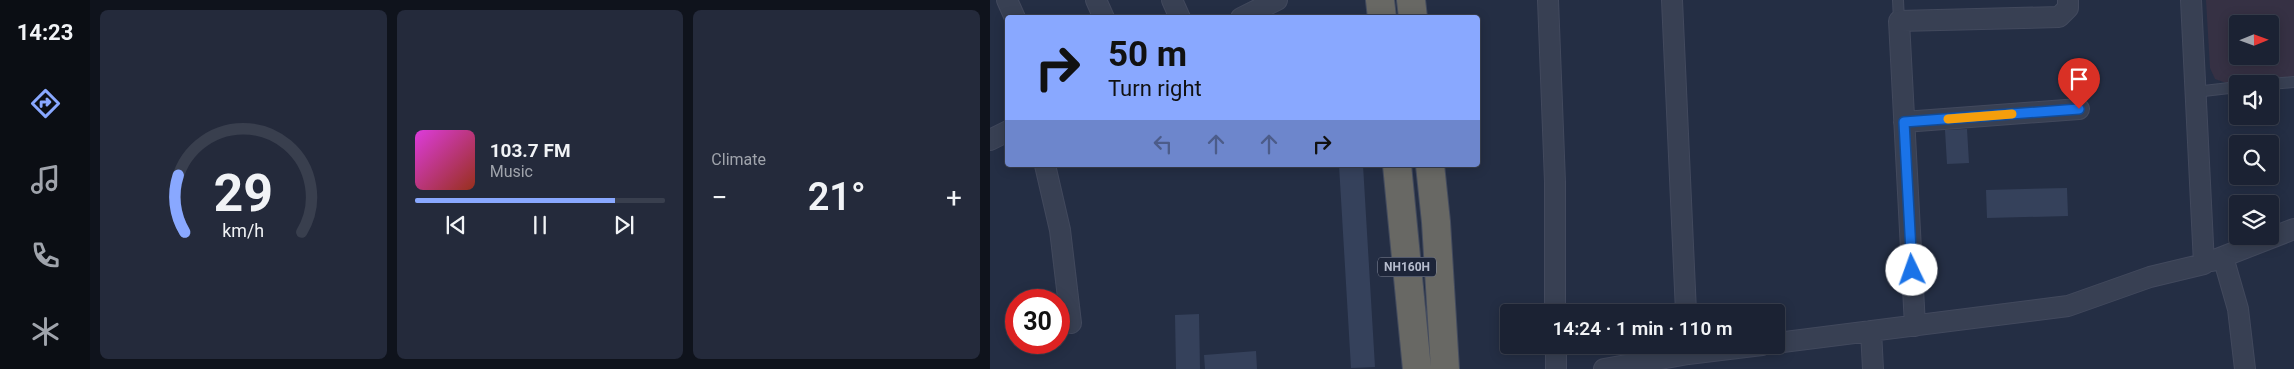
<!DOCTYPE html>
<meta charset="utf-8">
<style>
body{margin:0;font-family:Roboto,sans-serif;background:#242a3b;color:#f1f3f6;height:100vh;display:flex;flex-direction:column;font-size:19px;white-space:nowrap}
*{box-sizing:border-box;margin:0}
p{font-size:16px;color:#a0a4ac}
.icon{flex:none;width:28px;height:28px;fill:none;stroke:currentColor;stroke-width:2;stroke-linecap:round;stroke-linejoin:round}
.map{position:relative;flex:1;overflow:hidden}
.sheet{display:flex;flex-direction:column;gap:10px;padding:10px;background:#0f131c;width:900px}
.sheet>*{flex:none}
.banner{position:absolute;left:15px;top:15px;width:475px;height:152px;border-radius:5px;box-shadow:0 2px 12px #0003,0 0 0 1px #393f4e;background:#89a8ff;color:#111;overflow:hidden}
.needle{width:32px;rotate:89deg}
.fabs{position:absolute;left:1239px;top:15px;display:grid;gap:10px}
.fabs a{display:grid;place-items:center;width:50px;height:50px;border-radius:5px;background:#1b2233;box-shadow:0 2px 12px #0003,0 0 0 1px #393f4e;font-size:25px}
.speed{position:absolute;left:15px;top:289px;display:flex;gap:10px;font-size:25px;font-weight:700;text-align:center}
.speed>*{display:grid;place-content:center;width:65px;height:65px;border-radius:50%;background:#1b2233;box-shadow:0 2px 12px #0003,0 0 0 1px #393f4e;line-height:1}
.speed .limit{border:8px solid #d22;background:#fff;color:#111}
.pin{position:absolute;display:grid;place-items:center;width:42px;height:42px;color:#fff;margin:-51px -21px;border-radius:50% 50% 50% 0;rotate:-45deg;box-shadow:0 0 5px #0007}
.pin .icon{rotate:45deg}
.me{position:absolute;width:55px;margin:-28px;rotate:357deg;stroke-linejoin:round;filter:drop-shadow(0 0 4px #0008)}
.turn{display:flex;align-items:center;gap:18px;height:105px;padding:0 20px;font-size:22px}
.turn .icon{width:65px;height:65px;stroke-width:2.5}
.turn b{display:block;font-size:35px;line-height:42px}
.lanes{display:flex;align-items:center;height:48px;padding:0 20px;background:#0003;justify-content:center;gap:25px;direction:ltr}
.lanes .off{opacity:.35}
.big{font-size:38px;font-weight:600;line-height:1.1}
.sheet .card{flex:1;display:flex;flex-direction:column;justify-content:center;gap:8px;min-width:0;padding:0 18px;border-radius:8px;background:#242a3b}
.sheet .dial{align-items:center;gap:0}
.dial svg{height:130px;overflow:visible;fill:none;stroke:#393f4e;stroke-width:7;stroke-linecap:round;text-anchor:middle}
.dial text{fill:#f1f3f6;stroke:none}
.song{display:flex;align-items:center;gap:15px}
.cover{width:60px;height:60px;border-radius:8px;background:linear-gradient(135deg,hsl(300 70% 55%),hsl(10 70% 35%))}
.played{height:5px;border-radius:2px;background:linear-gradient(90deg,#89a8ff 80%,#393f4e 80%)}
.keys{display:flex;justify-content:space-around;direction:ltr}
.heat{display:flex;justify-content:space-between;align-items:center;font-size:28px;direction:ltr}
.sheet .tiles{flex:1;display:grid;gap:10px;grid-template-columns:repeat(3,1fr)}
.trip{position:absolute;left:510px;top:304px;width:285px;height:50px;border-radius:5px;background:#1b2233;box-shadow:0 2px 12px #0003,0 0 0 1px #393f4e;font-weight:600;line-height:50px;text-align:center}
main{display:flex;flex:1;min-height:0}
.menu{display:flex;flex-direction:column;width:90px;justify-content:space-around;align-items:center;background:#0b0e14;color:#a0a4ac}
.menu .icon{width:35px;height:35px}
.menu .active{color:#89a8ff}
.menu b{font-size:22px;color:#f1f3f6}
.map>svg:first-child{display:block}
.medical{fill:#363144;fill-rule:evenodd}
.building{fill:#35415b}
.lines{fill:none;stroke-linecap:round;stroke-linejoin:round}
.service-casing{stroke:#42495d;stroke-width:12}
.minor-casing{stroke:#42495d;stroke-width:22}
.trunk-casing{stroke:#434b5e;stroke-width:30}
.service{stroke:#384053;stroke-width:10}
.minor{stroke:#384053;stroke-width:20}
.trunk{stroke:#686864;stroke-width:28}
.route-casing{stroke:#114b97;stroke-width:12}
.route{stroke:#1a73e8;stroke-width:9}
.slow{stroke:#f59e0b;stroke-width:9}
.labels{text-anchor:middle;stroke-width:5;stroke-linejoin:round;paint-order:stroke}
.shield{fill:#1d2539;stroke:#888fa1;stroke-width:1}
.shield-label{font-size:12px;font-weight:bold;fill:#b6bccd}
</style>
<main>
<nav class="menu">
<b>14:23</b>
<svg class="icon active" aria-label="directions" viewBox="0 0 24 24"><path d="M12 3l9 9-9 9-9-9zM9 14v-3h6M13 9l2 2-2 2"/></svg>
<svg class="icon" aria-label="music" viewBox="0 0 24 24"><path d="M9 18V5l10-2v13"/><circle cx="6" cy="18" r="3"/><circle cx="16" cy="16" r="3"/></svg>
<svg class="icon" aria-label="phone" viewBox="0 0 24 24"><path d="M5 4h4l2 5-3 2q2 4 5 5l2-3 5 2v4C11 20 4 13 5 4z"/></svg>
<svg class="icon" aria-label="climate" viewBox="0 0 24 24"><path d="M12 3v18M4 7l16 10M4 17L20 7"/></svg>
</nav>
<section class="sheet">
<div class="tiles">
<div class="card dial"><svg viewBox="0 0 100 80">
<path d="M14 69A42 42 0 1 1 86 69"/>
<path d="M14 69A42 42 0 0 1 10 34" stroke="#89a8ff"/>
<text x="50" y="56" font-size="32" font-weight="700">29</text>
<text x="50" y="72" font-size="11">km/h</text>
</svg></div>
<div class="card">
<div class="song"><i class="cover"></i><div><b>103.7 FM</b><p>Music</p></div></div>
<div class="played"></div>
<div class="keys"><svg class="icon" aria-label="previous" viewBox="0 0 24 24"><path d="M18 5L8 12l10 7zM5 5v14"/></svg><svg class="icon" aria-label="pause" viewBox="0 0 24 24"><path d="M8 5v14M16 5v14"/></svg><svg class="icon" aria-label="next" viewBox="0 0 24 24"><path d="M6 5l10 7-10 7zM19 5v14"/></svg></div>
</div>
<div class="card"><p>Climate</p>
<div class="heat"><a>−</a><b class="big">21°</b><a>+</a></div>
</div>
</div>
</section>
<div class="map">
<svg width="1304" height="369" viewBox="0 0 1304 369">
<rect width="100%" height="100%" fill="#242e44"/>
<!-- medical -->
<path class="medical" d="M1216,0h88v79l-65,5 -14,-5 -5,-11zM1248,24h32v32h-32z"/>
<!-- building -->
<path class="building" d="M977,129l2,34 -22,1 -2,-34z
M349,165h24l12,202 -24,1z
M1077,188l1,28 -81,2 -1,-28z
M209,314l1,55h-24l-1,-54z
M266,351l1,18h-52l-1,-14z"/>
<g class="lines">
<defs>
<path id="service" d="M908,0l1,21
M1280,84l24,-2
M1205,92l43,-5"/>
<path id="minor" d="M17,0l8,18
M106,0l8,18
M182,0l8,18
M558,0l7,182v130
M682,0l14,312
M251,18l36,-18
M914,122l175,-13
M0,140l18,-9
M55,165l15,65 11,93
M1233,257l15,52 7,60
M1222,261l82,-32
M925,326l-16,-305 160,-4 9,-9v-8
M881,331l2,38
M786,343l292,-37 82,-29 54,-13 -13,-264
M566,345v24
M614,369l84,-15 74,-9"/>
<path id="trunk" d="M390,0l2,18
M421,0l2,18
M407,165l20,204
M440,165l6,57 9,147"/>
</defs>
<!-- service casing -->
<use href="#service" class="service-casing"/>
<!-- minor casing -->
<use href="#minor" class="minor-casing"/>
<!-- trunk casing -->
<use href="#trunk" class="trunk-casing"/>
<!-- service -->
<use href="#service" class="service"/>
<!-- minor -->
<use href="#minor" class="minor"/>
<!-- trunk -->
<use href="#trunk" class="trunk"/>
</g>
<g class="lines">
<defs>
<path id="route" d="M922,270l-8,-148 175,-13"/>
</defs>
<!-- route casing -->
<use href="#route" class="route-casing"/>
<!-- route -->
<use href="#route" class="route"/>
<!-- slow -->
<path class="slow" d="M958,119l64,-5"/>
</g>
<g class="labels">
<!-- shield labels -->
<rect class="shield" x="388" y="257.5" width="58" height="19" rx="4"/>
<g class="shield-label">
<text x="417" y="271">NH160H</text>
</g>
</g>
</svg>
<div class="fabs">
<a><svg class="needle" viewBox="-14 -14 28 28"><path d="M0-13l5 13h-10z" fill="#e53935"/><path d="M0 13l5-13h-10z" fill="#a0a4ac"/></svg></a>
<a><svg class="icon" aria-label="sound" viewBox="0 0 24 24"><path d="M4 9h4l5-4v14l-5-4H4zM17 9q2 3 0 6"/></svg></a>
<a><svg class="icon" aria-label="search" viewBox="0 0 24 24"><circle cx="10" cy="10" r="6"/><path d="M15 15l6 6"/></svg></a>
<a><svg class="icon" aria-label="layers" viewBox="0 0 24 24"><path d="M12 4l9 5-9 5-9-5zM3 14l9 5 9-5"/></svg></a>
</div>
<div class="speed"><div class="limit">30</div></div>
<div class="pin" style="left:1089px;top:109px;background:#d93025"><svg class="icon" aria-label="arrive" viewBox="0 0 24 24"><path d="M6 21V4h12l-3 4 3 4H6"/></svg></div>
<svg class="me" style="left:922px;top:270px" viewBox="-20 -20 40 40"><circle r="19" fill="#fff"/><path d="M0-13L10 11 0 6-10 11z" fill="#1a73e8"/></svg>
<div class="trip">14:24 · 1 min · 110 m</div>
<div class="banner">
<div class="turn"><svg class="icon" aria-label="right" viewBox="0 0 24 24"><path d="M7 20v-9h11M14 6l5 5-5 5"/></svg><div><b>50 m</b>Turn right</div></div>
<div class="lanes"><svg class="icon off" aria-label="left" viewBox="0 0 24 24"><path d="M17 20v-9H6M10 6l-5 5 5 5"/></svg><svg class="icon off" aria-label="ahead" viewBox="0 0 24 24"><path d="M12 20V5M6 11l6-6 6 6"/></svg><svg class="icon off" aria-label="ahead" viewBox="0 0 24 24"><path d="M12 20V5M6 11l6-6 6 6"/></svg><svg class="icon" aria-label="right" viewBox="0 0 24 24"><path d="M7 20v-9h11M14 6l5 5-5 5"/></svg></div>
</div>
</div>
</main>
